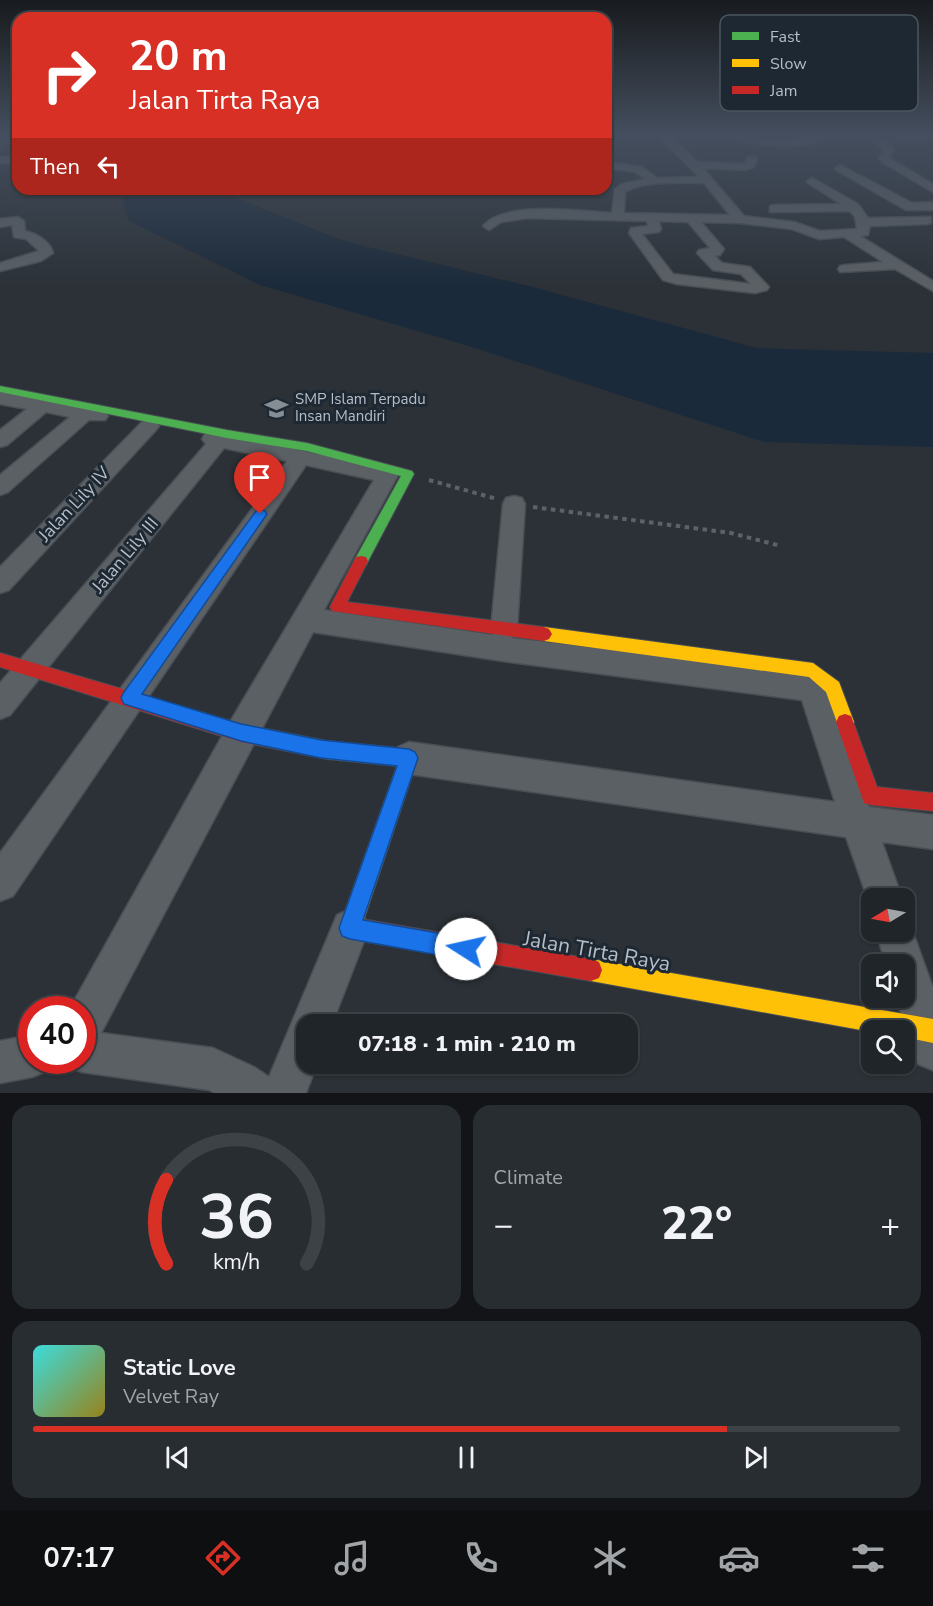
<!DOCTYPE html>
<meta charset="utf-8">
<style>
body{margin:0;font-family:"Nunito Sans",sans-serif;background:#282d31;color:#f1f3f6;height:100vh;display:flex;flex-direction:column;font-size:22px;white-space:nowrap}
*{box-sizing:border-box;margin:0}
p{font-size:20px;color:#a2a5a8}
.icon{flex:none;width:33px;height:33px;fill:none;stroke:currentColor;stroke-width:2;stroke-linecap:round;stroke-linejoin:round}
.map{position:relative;height:1093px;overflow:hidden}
.sheet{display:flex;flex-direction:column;gap:12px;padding:12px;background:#121417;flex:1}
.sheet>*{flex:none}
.hud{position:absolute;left:12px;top:12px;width:600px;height:183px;border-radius:18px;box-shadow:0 2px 4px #0004,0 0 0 2px #3d4246;background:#d93025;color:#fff;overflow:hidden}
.needle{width:39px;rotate:260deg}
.tools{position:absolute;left:861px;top:888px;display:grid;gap:12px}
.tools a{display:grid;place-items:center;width:54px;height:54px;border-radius:12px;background:#202529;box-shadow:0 2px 4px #0004,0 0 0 2px #3d4246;font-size:30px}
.speed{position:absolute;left:18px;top:996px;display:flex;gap:12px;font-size:30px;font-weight:700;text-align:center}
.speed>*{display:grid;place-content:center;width:78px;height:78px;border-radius:50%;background:#202529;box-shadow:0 2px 4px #0004,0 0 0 2px #3d4246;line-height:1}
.speed .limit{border:9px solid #d22;background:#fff;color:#111}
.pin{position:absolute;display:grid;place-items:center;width:51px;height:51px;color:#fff;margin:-62px -26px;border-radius:50% 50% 50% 0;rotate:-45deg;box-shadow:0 0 6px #0007}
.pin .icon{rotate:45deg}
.me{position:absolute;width:66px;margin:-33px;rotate:280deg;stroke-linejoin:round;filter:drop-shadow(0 0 4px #0008)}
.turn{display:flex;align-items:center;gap:21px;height:126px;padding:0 18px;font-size:27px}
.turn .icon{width:78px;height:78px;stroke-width:2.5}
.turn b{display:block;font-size:42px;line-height:51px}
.then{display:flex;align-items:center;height:57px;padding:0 18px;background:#0003;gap:12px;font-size:22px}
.big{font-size:45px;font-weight:800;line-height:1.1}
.sheet .tile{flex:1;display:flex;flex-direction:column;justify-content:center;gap:9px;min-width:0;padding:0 21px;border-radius:18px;background:#282d31}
.sheet .dial{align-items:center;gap:0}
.dial svg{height:156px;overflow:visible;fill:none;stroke:#3d4246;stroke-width:7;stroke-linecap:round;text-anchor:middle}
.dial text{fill:#f1f3f6;stroke:none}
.song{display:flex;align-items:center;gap:18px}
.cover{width:72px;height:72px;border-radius:9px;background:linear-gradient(135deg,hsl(180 70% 55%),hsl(50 70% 35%))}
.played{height:6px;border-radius:3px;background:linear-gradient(90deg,#d93025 80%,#3d4246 80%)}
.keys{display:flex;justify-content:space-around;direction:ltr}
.heat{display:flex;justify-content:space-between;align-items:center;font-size:33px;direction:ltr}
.sheet .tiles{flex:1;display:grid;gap:12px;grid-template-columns:1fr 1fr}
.tile:last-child{grid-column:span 2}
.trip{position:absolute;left:296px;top:1014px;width:342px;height:60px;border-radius:18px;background:#202529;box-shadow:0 2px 4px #0004,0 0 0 2px #3d4246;font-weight:800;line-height:60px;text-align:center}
.dock{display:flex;height:96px;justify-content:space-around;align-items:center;background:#0d0f10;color:#a2a5a8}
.dock .icon{width:42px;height:42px}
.dock .on{color:#d93025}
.dock b{font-size:27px;color:#f1f3f6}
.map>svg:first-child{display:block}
.water{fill:#1b2a3a}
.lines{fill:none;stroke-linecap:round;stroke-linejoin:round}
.street-casing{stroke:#484e54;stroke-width:3}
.fast-casing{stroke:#484e54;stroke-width:2}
.slow-casing{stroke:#484e54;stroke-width:2}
.jam-casing{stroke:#484e54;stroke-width:2}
.path{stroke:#5c6367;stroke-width:4;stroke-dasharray:4.5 4.5;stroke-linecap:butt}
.street{fill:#5b6065;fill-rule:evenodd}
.fast{fill:#4caf50;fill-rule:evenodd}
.slow{fill:#ffc107;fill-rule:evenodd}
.jam{fill:#c62828;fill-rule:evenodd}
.route{fill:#1a73e8;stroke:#114b97;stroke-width:1.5}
.labels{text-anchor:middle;stroke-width:6;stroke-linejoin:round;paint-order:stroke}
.far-poi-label{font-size:15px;fill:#b5bec8;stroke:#1e2832;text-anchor:start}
.street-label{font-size:18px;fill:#b5bec8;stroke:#1e2832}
.near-street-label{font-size:21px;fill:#b5bec8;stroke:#1e2832}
.key{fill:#1e2832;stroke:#4b555f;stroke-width:1.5}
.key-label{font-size:16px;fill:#b5bec8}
</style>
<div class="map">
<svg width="933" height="1093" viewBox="0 0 933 1093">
<rect width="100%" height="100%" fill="#2b3137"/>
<!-- water -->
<path class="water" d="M120,189h107l4,7 113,45 189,46 224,61 176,5v94l-169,-5 -292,-95 -212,-62 -131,-64z"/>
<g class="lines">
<defs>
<path id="street" d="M9,134h9v3l-18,8v-7z
M657,134h10l31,28 46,2 4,-7h8l1,2 -3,8 -9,3 -42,-2 41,48 50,6 26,9 37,-2 -2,-12 -5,-6 -80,1v-6l4,-1 67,-1 -33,-21 -1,-2 5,-3 46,26 10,14 63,-1v6l-4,1 -57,2 -2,9 -8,1 73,45v10l-38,-22 -55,3 -2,-3 2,-3 5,-1 38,-3 -39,-25 -25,2 -27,-10 -52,-6 -39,-1 23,27 -4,6 -5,1 7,7 28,4 19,20 -2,3 -12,3 -78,-9 -14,-4 -34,-47 2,-5 17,-2 -1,-5 -119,-3 -27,4 -12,8 -6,-4c21,-26 98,-15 129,-13l3,-24 7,-5 23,-5 -10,-7 -29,-4v-6l36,5 15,11 42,-1zM704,183l26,32 -106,-2 1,-21c19,-12 57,-9 79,-9zM659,221l29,1 22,26 -11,2 -2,3 16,17 28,4 10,10 -78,-10 -31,-40 17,-2 2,-3z
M727,134l48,6 48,-6 3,4c-19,13 -81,9 -99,-4z
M865,134c14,0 20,5 29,16l-5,8 44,26v8l-51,-30 -3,-4 5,-8z
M933,134v6h-33l-5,-3 4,-3z
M0,157l18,1v6l-18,-1z
M840,165l72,38 21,-1v8h-27l-70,-40 -1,-2z
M18,217l6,4 1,10c11,2 26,11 28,22l-12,8 -41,10v-8l39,-12 -13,-12 -12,-2 -2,-12 -12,2v-8z
M0,392l98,18 7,2 3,4 -3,4h-16l-81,72 -8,3v-20l70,-58 -24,-5 -39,33 -7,2v-17l27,-21 -27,-5z
M149,420l7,2 3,4 -3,4 -147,160 -9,3v-26l142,-145z
M212,432l183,38 3,5 -74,135 169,25 -2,-6 12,-125 3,-6 8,-2 8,2 3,6 -8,125 -5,9 301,36 10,4 46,129 64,8v34l-51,-7 20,56h-30v13l-26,-74 -437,-63 -11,-5 -5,-11 5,-11 11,-5 426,60 -33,-102 -299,-39 -190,-29 -212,401 112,15 41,19 15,10 68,-162 13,-6 13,6 6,13 -37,96h-26v40h11l-11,29h-91l-6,-3 -127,-18 -15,-6 -2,-6h17v-50h-13l161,-288 144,-242 -68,-15 -293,431 -13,5v-48l287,-392 -63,-13 -214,267 -10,4v-36l206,-239 -4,-5 3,-5z
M904,917l4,2 25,69v82l-15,-6 -22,-66h8v-34h-18l-10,-32h28z
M32,1035v25h19l-4,11 -15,6 -32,6v-42z"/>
<path id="fast" d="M0,386l227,44 80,13 105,28 2,3 -48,91h-10l-2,-4 47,-85 -94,-25 -80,-13 -227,-46z"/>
<path id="slow" d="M544,627l269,36 26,19 15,40 -3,6 -6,2 -6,-2 -13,-36 -17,-15 -265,-36 -5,-2 -3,-5 3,-5z
M327,741l82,8 6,3 3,6 -57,170 -4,7 -7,4 -7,-4 -4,-7 58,-162 -70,-7 -6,-3 -3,-6 3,-6z
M591,959l342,60v24l-29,-6v-7l-32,2 -281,-51 -8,-3 -3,-8 3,-8z"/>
<path id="jam" d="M361,556l5,1 2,4 -21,41 197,25 5,2 3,5 -3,5 -5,2 -212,-30 -2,-4 2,-4 24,-46z
M0,653l241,71 86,17 6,3 3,6 -3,6 -6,3 -86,-17 -241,-75z
M845,714l6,2 26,71 56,6v18l-62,-6 -7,-2 -28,-81 3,-6z
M350,917l241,42 8,3 3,8 -3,8 -8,3 -241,-42 -7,-4 -4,-7 4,-7z"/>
</defs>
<!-- street casing -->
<use href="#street" class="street-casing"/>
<!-- fast casing -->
<use href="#fast" class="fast-casing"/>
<!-- slow casing -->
<use href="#slow" class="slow-casing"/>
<!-- jam casing -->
<use href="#jam" class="jam-casing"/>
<!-- path -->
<path class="path" d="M429,480l68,19
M533,507l198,26 50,13"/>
<!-- street -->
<use href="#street" class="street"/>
<!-- fast -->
<use href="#fast" class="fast"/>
<!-- slow -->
<use href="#slow" class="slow"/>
<!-- jam -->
<use href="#jam" class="jam"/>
</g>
<!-- sky -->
<linearGradient id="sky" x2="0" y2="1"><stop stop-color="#181b1e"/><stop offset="0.47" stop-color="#444e5e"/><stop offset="1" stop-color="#444e5e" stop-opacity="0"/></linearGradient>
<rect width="933" height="287" fill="url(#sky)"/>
<!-- route -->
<path class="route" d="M260,509l5,2 2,3 -2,3 -123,177 99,30 80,16 88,9 6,3 3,6 -55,162 103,18 7,3 4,8 -4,8 -7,3 -116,-21 -8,-3 -3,-8 58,-162 -76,-8 -80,-17 -117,-37 -3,-6 3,-6 132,-181z"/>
<!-- icons -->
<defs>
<symbol id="school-bare" viewBox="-9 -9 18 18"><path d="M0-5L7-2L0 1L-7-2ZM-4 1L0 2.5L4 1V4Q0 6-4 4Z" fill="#858d95" stroke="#1e2832" stroke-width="2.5" paint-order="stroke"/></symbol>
</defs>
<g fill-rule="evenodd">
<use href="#school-bare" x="260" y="392" width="33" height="33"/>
</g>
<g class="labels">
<!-- far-poi labels -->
<g class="far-poi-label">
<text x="295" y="404">SMP Islam Terpadu<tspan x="295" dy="17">Insan Mandiri</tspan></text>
</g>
<!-- street labels -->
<g class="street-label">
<text transform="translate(74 504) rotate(-47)" y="6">Jalan Lily IV</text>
<text transform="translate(125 555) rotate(-50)" y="6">Jalan Lily III</text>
</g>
<!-- near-street labels -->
<g class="near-street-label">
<text transform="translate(597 951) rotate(10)" y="7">Jalan Tirta Raya</text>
</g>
</g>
<!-- legend -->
<rect x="720" y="15" width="198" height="96" rx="9" class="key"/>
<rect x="732" y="32" width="27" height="8" fill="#4caf50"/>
<rect x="732" y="59" width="27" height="8" fill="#ffc107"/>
<rect x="732" y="86" width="27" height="8" fill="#c62828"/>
<g class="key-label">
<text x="770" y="42">Fast</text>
<text x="770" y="69">Slow</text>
<text x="770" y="96">Jam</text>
</g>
</svg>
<div class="tools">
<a><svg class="needle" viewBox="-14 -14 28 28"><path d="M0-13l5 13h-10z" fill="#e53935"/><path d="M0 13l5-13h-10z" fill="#a2a5a8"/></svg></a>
<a><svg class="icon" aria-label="sound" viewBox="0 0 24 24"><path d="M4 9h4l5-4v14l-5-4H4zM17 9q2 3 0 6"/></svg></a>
<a><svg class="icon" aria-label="search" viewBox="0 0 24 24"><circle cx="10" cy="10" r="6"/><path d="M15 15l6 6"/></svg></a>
</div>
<div class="speed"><div class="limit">40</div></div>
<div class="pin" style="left:260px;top:514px;background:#d93025"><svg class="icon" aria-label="arrive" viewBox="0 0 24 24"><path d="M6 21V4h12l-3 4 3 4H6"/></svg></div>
<svg class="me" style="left:466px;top:949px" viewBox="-20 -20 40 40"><circle r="19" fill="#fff"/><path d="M0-13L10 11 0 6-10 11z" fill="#1a73e8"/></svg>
<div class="trip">07:18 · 1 min · 210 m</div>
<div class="hud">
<div class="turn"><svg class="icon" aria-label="right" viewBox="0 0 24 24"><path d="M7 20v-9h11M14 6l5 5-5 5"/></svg><div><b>20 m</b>Jalan Tirta Raya</div></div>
<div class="then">Then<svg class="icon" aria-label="left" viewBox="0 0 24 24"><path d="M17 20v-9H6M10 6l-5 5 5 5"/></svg></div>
</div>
</div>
<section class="sheet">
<div class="tiles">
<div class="tile dial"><svg viewBox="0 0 100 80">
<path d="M14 69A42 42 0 1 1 86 69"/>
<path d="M14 69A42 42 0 0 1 14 26" stroke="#d93025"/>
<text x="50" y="56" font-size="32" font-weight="700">36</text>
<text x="50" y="72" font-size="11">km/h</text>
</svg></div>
<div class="tile"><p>Climate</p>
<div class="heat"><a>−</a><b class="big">22°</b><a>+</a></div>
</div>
<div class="tile">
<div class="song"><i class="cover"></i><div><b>Static Love</b><p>Velvet Ray</p></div></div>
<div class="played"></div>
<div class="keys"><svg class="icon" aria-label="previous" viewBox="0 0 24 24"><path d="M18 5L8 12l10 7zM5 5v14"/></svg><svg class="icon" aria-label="pause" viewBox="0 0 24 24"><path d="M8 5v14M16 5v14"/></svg><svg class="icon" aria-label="next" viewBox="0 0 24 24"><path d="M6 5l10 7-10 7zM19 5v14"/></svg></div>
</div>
</div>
</section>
<nav class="dock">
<b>07:17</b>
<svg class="icon on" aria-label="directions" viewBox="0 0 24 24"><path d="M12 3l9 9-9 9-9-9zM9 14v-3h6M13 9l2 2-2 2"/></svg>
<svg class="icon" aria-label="music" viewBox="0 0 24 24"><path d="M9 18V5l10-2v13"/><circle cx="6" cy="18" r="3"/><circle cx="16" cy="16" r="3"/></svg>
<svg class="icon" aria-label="phone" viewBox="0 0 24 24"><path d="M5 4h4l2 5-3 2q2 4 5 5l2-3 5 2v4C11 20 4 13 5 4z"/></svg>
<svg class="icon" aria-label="climate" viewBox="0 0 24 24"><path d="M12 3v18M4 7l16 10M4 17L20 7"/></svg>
<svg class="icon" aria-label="car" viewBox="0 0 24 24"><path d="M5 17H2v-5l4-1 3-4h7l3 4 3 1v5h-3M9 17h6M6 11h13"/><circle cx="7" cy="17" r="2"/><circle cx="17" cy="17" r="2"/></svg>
<svg class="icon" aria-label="filters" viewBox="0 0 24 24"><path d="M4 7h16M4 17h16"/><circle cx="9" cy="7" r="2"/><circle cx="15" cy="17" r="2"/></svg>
</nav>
